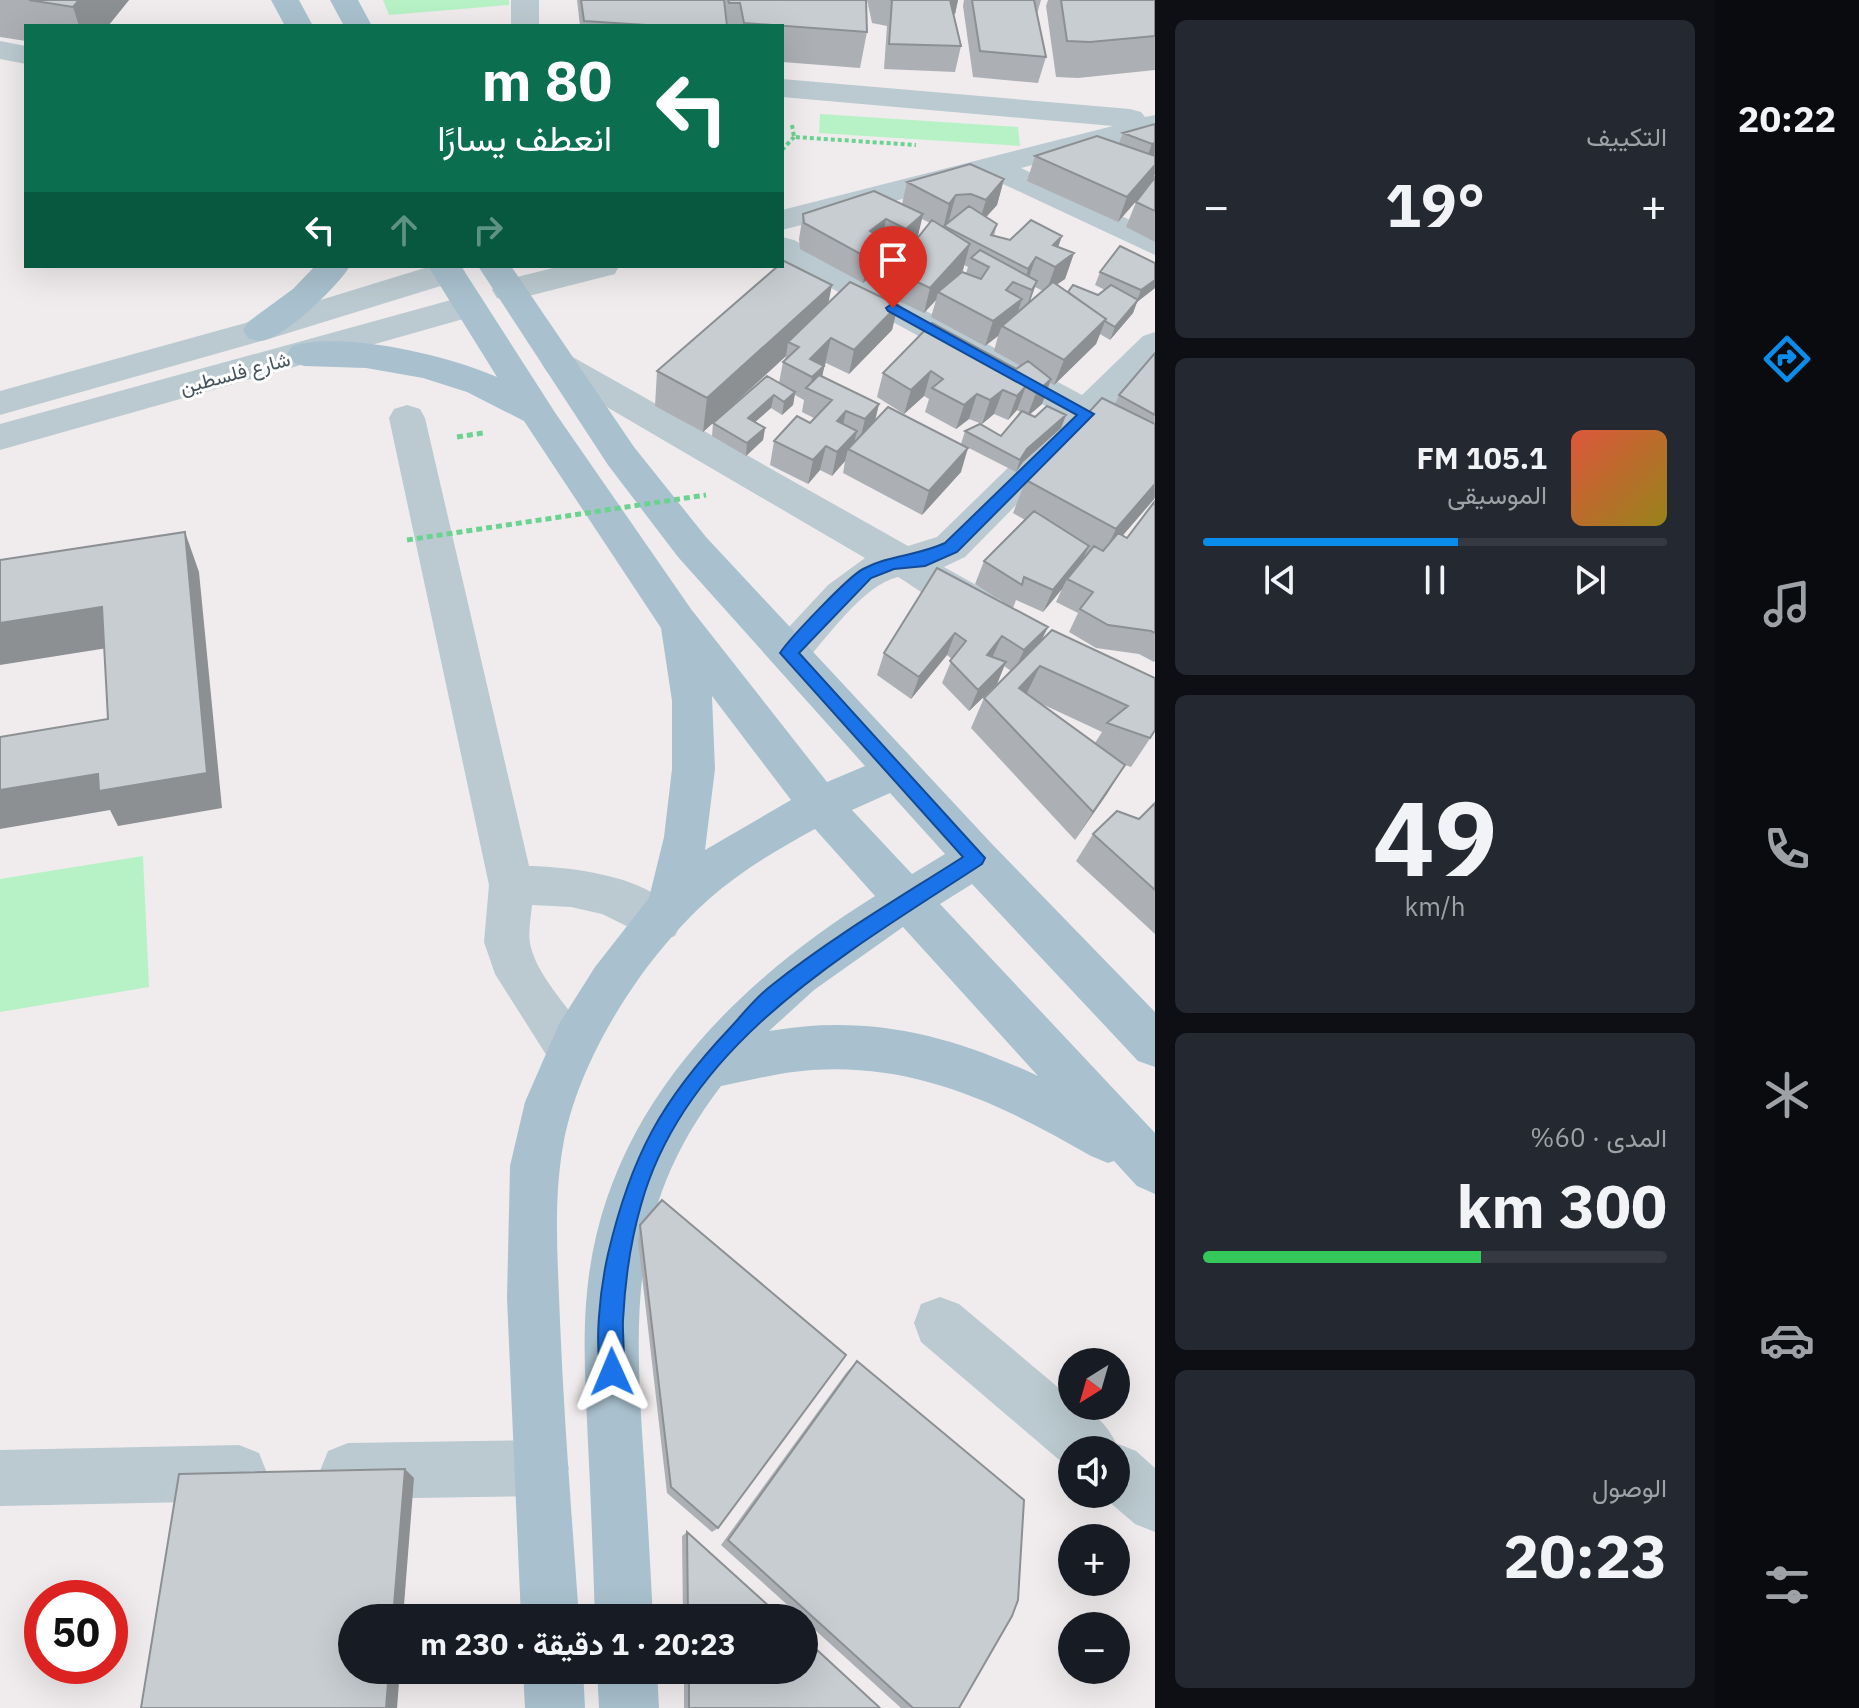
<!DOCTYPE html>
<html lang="ar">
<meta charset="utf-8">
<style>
body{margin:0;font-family:"IBM Plex Sans",Vazirmatn,sans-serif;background:#242831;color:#f1f3f6;direction:rtl;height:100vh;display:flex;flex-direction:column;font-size:30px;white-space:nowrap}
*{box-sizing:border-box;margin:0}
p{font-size:26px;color:#9ea1a6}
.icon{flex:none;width:44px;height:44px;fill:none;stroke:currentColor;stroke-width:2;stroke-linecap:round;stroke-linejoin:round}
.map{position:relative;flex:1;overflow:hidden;direction:ltr}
.sheet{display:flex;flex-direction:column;gap:20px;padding:20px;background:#0d0f14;width:560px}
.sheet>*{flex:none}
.guide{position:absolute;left:24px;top:24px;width:760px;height:244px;border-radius:0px;box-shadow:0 8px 32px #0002;direction:rtl;background:#0b6e4f;color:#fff;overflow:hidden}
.needle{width:52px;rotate:217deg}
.tools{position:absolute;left:1058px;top:1348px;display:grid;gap:16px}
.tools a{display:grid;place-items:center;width:72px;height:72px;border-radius:50%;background:#171b24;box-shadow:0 8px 32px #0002;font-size:40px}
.speed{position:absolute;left:24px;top:1580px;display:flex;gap:16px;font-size:40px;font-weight:700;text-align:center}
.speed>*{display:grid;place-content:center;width:104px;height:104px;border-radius:50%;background:#171b24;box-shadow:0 8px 32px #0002;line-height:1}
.speed .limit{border:12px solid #d22;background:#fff;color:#111}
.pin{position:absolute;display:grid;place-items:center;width:68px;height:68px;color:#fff;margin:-82px -34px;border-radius:50% 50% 50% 0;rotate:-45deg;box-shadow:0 0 8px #0007}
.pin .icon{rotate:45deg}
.me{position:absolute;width:88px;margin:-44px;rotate:359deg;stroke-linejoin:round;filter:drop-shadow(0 0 6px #0008)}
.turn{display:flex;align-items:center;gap:28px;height:168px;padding:0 40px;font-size:36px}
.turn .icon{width:104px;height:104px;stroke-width:2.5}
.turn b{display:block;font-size:56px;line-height:68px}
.lanes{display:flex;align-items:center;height:76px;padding:0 40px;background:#0003;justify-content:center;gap:40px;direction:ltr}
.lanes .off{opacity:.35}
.big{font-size:60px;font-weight:700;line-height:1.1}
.sheet .card{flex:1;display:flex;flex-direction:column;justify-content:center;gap:12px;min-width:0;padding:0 28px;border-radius:12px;background:#242831}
.sheet .dial{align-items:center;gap:0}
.dial b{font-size:104px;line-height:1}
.song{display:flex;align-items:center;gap:24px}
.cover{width:96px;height:96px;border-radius:12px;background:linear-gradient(135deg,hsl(10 70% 55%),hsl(50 70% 35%))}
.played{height:8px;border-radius:4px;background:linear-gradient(90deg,#0a8ceb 55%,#363941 55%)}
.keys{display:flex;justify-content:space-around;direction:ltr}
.heat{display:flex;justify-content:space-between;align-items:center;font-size:44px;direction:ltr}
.charge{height:12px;border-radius:6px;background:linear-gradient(90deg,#34c759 60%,#363941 0)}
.trip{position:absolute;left:338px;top:1604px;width:480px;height:80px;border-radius:40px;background:#171b24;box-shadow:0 8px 32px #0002;font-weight:700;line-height:80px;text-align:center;direction:rtl}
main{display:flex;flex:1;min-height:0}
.tabs{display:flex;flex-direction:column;width:144px;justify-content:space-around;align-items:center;background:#090b0e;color:#9ea1a6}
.tabs .icon{width:56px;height:56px}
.tabs .on{color:#0a8ceb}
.tabs b{font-size:36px;color:#f1f3f6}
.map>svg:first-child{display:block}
.green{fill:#b6f2c5}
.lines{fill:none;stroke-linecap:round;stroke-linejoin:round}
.path-far1{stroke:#6bd291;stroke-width:4;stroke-dasharray:4 3;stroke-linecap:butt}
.path{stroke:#6bd291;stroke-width:5;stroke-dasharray:6 4;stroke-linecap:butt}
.minor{fill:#bbcad0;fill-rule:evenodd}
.major{fill:#a9c1ce;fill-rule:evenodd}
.path-bridge{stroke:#6bd291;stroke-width:5;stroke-dasharray:6 4;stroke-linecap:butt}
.wall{fill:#acb0b5;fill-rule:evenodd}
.shaded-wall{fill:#8c9093}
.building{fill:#c8cdd2;stroke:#8c9093;stroke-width:2}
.route{fill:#1a73e8;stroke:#114b97;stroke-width:2}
.labels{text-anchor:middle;stroke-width:6;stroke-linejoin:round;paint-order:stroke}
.far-street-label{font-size:20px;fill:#43535b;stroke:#fff}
</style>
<main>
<nav class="tabs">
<b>20:22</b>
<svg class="icon on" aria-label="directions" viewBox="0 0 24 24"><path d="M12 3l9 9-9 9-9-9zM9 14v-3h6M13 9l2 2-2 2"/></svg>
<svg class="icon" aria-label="music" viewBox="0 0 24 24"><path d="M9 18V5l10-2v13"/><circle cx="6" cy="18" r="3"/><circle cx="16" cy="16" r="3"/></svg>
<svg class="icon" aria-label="phone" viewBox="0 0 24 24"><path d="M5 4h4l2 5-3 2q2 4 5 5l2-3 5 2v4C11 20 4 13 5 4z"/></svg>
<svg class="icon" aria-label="climate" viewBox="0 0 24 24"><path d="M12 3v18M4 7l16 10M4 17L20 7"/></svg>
<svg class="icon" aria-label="car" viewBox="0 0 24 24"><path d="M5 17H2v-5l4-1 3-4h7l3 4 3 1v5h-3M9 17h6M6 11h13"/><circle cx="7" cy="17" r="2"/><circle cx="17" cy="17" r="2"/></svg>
<svg class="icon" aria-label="filters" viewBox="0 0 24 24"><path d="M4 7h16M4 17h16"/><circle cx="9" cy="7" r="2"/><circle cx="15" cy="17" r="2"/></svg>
</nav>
<section class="sheet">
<div class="card"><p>التكييف</p>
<div class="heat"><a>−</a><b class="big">19°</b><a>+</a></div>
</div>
<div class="card">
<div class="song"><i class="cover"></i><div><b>105.1 FM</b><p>الموسيقى</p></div></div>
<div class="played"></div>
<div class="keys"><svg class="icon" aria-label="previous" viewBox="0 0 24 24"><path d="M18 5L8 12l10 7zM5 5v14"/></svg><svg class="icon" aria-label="pause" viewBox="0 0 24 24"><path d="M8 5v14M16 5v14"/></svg><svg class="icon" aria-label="next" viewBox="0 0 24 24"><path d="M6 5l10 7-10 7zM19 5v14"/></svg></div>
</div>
<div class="card dial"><b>49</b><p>km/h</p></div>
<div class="card"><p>المدى · 60%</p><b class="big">300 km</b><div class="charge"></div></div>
<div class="card"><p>الوصول</p><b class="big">20:23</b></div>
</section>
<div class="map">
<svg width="1155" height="1708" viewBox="0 0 1155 1708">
<rect width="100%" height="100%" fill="#f0eced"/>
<!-- green -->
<path class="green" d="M383,0h126v5l-120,10z
M820,114l198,13 2,19 -201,-13z
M143,856l6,131 -149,25v-133z"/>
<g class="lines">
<!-- path-far1 -->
<path class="path-far1" d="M792,125l2,12 122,8
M782,150l12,-13"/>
<!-- path -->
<path class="path" d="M457,437l26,-4"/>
<!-- minor -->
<path class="minor" d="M511,0h28v26h-28z
M0,41l26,5v18l-26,-5z
M782,79l348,30 11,3 4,5 10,-2v18l-134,35 134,64v23l-167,-78 -206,53v-20l331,-84 -331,-29z
M782,237l12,3 288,155 61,-59 12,-4v33l-45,45 45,24v29l-65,-33 -125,127 -21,10 52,29 6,11 -6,11c-31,10 -71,-25 -98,-41 -35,8 -71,61 -95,87l-14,5 -14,-5 -6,-11 6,-11 53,-57 37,-27 -318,-186 -5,-8 5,-8 12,-4 12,4 337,190 29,-9 125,-122 -280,-154z
M431,266h30l4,6 -5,8 -188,58 -272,77v-24l249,-69z
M561,266h58l-4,8 -106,27 -12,-3 -5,-8 5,-8z
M469,295l12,3 5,8 -5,8 -481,136v-26z
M407,405l13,4 5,9 104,448c44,1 132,11 153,56l-7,14 -16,6 -57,-28 -31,-7 -39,-2c-1,12 -4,27 -2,38 7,37 47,70 63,105l-7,16 -17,6 -17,-6 -57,-90 -11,-32 5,-57 -100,-467 5,-9z
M940,1297l19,7 113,95v7c18,0 37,21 44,37l20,8 19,17v64l-20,-8 -35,-30h16v-44h-44l-1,20 -150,-128 -7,-19 7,-19z
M541,1440l20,8 8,20 -8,20 -20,8 -193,3 -20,-8 -8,-20 8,-20 20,-8z
M239,1445l20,8 8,20 -8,20 -20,8 -239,5v-56z"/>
<!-- major -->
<path class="major" d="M271,0h28l14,26h-28z
M330,0h28l14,26h-28z
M315,266h35c-11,19 -68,75 -90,75 -4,0 -8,-2 -12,-3l-5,-8 5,-8 45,-33z
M428,266h33l95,148 135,195 136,173 38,-16 -187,-209 -70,-92 -130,-199h33l123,181 72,90 286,307 163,168v55l-17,-6 -166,-177 -32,20 215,229v61l-18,-8 -23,-25 -6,2 -17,-7c-88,-51 -174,-93 -279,-86 -30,2 -61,10 -91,16 -90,118 -87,220 -78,361 4,57 7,114 10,171h-58c-2,-58 -4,-117 -7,-175 -2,-50 -6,-101 -1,-151 17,-179 144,-306 288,-396l-60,-67c-37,20 -74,42 -106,70 -66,59 -131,160 -146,247 -10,57 -5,117 -3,175 4,99 12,198 19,297h-58l-14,-320 3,-132 15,-64 34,-78 36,-57 54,-69 15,-61 8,-68v-68l-11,-73 -137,-207 -57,-29 -44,-14 -57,-10 -62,-2 -12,-4 -5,-8 5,-8c53,-15 154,9 205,31zM712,696l79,104 -86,50 10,-81zM890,793l55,61 -33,20 -60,-64zM903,927l135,149c-90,-42 -171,-62 -269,-45l45,-41z
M523,1670h60l2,38h-60z
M597,1670h60l2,38h-60z"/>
<!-- path-bridge -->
<path class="path-bridge" d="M407,540l299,-45"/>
</g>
<!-- wall -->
<path class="wall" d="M0,0h129l-21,26h-82v15l-26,-4z
M577,0h289l1,32 -7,36 -78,-6v-36h-202z
M867,0h91l-3,14h-1l7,32 -6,26 -71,-3 3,-43 -15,-3z
M964,0h77l-4,14 9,43 -8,26 -65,-6 -10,-71z
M1048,0h107v70l-77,8 -22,-1 -10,-71z
M1155,124v50l-3,7 3,-4v65l-29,-15 10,-25 7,-9 -25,29 -91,-41 8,-25 84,-13 4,-10z
M1004,179l-7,26 -11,12 11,7 -3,12 16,4 52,-4 -4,11 16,6 -9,26 -8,5 11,8 30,3 7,-5 -10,-5 5,-13 55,-9v25l-18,14 -4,11 -23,27 -10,-6 -4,10 -42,41 -4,-2 -8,21 -12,10 5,3 31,-2 -5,13 -38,34 -7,10 -55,-28 4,-13 36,5 19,-24 -3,-2 -9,10 -14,-6 -12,10 -13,-5 -13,10 -31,-17 4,-13 -5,-3 -20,18 -27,-17 6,-24 133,-4 5,-3 -27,-15 4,-15 -13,10 -54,-29 5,-17 -12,13 -38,-18 6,-25 22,-28 -14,12 -13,-6 -5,20 -19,15 -63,-34 -1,-10 4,-25 99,-10 5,-22zM922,219l8,4 -13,15zM964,265l4,2 -2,6 -9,3 6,-6zM1035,287l8,4 -13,11z
M828,303l70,2 -6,25 -43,44 -23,-11 -2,3 -2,10 57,28 -4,17 86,51 -39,43 -79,-42 2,-12 -13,15 -12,-6 -12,14 -38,-19 4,-24 36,-18 4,-5 -12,-6 2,-12 -9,-5 -2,10 -11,10 -11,-7 -16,14 10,6 -2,12 -17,16 -34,-20 1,-13 -10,9 -48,-26 2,-35zM786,356l-1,3 -2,3 -4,21 -57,32z
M1155,353v145l-33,38 5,2 28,-37v160l-1,1 -15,-8 -43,-6 -27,-16 9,-19 -22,-11 6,-13 -19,23 -27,-12 -3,8 35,19 -7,14 11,-11 103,101 -24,36 -6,-2 -50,75 -104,-112 13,-30 27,-27 -7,-5 -7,18 -28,27 -27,-28 10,-24 -5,-4 -36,44 -34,-24 7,-22 128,-45 -37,-24 9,-23 41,-41 -12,-7 13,-33 89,-76 4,-9zM1042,704l60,28 -7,11z
M1155,803v131l-79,-73 17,-27 46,-15z
M640,1225l78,303 -6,4 -45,-39 -29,-252z
M857,1361l102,347h-58l-97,-88v-2h-2l-81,-73 125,-172z
M687,1532l95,86h-99l-1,-82z
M684,1670h120l76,38h-196z"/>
<!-- shaded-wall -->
<path class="shaded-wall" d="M79,0h50l-21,26h-29l-6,-19z
M947,0h11l-3,14 -12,3z
M1155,143v31l-4,10 -33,38 9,-25 15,-27 10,-26z
M1004,179l-7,26 -19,21 8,-26z
M956,195l-7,25 -6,9 6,-25z
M923,214l-6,26 -17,14 6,-25z
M886,219l-5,26 -11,-14z
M1062,236l-9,25v-16z
M888,243l-6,25 -19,15 5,-25z
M970,244l-7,26 -22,24 -3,-2 -2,8 -12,13 6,-25z
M1074,253l-9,26 -19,13 9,-25z
M1036,257l-9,26 -4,3 5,-17z
M1155,280v8l-18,14 -4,11 -23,27 5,-13 21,-24 5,-13z
M1037,281l-9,25 -4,9 8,-25z
M832,285l-7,35 -37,22 -2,14 -83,76 4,-34z
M1022,299l-8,25 -12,2 -4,10 -13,10 8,-25z
M898,305l-6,25 -43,44 5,-24z
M1106,319l-10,25 -42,41 10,-25z
M831,338l-12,52 -9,-1 2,-12 -2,-18z
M931,371l-7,25 -20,18 7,-24z
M1051,379l-9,25 -15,13 9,-24z
M1026,386l-9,24 -9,10 9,-24z
M1003,390l-9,24 -12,10 8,-24z
M795,392l-2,13 -11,10 2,-13z
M977,394l-8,25 -13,10 8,-24z
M774,395l-3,13 -25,22 2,-12z
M879,404l-6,24 -14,16 6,-25z
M846,411l-5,24 -4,-14z
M1066,415l-5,13 -38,34 -7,10 4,-12 7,-11z
M765,428l-2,12 -17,16 1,-13z
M857,431l-5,20 -4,-2 -3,12 -13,15 5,-24z
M826,446l-6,24 -12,14 5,-24z
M968,448l-7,24 -39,43 7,-24z
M1155,484v14l-55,64 16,-33z
M185,532l14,40 23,236 -104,18 -8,-16 -110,19v-39l98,-16z
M1089,546l-11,23 -11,10 -5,10 -19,23 10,-22z
M102,607l18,39 -120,19v-42z
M1048,627l-11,22 -23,23 10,-22z
M955,633l-8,22 -36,44 8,-22z
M1002,636l-10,22 -5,-3z
M1006,662l-9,22 -28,27 9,-21z
M1040,666l-15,31 -6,-9z
M1125,765l-18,29 -32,46 18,-28z
M405,1469l9,9 -11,140h-10z
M389,1670h11l-3,38h-11z"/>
<!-- building -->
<path class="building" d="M29,0h50l-6,7z
M581,0h143l3,26h-65l-78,-5z
M728,0h138l1,32 -123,-9 -4,-20h-11z
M890,0h60l11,46 -72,-2 3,-44z
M972,0h62l12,57 -66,-6z
M1061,0h94v36l-65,6 -23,-1z
M1155,124v19l-3,1 -29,-11z
M1097,136l58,20v9l-28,32 -92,-41z
M970,164l34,15 -18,21 -15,-6 -15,1 -7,9 -42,-22z
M1155,177v34l-19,-9z
M874,191l49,23 -17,15 -20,-10 -16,12 18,12 -20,15 -64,-35 -1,-9z
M969,206l28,18 -6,11 19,5 21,-20 31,16 -9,9 21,8 -19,14 -19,-10 -8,12 -84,-43z
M932,220l38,24 -40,44 -38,-18z
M1120,246l35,17v17l-14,10 -41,-18z
M980,250l57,31 -5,9 -19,-8 -7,8 16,9 -29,22 -55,-29 24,-20 19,7 8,-12 -18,-9z
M784,261l48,24 -125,113 -50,-27 121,-105h4v-4z
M850,282l48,23 -44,45 -23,-12 -21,21 14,7 -12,11 -29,-15 16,-15 -11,-5z
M1053,282l53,37 -42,41 -62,-34z
M1073,285l25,10 13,-10 27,15 -23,27 -10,-6 1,-2 -38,-27z
M932,323l84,46 12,-8 23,18 -15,14 -10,-7 -9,10 -14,-6 -13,10 -13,-6 -13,11 -32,-17 11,-9 -12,-8 -20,19 -28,-17z
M1155,353v62l-36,-20z
M819,375l60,29 -14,15 -19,-8 -9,10 20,10 -20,21 -11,-6 -13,14 -39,-19 23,-25 13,7 22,-23 -26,-12z
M767,376l28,16 -11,10 -10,-7 -26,23 17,10 -18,15 -34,-20z
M1102,398l53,26v60l-39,45 -90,-49z
M1047,406l19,9 -39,34 -7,11 -55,-29 15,-7 21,12 21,-25 13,6z
M888,407l80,41 -39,43 -81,-42z
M1155,501v132l-4,-2 -43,-6 -28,-16 13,-17 -26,-13 27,-33 9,5 15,-18 9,5z
M1034,511l55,35 -36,44 -29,-13 -2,8 -38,-24z
M185,532l22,241 -108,18 -1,-17 -98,16v-53l108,-18 -6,-112 -102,16v-63z
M937,568l111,59 -24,23 -22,-14 -15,19 19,7 -28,28 -28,-29 16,-20 -11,-8 -36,44 -35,-24z
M1052,630l103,48v52l-5,8 -43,-15 21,-17 -88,-40 -21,22 106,77 -32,47 -109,-114z
M1155,803v87l-62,-56 24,-23 22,8z
M662,1200l184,155 -128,173 -47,-41 -31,-262z
M857,1361l167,139 -6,100 -6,16 -53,92h-46l-185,-168z
M405,1469l-12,149h-41v52h37l-3,38h-245l38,-234z
M687,1532l95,86h-94z
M804,1638l76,70h-191v-38h115z"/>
<!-- route -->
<path class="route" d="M893,303l201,111 -137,138 -32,14 -31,3 -23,9 -72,75 186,205 -3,6c-131,86 -296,178 -341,341 -11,38 -16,76 -18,115 -1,18 4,43 -3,60l-8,3 -8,-3c-12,-29 -3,-95 4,-126 23,-98 53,-153 122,-226 13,-14 26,-31 42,-43 60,-48 127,-87 191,-128l-183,-204c9,-14 69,-77 83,-84 26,-14 54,-13 82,-26l132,-128 -189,-104 -2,-3z"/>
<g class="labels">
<!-- far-street labels -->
<g class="far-street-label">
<text transform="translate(235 373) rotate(-15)" y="7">شارع فلسطين</text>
</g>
</g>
</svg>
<div class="tools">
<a><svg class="needle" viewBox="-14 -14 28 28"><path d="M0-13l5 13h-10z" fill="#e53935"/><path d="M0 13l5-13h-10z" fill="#9ea1a6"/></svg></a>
<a><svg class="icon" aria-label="sound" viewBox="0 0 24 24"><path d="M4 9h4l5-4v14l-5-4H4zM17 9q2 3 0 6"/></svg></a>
<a>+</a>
<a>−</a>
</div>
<div class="speed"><div class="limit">50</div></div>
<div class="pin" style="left:893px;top:308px;background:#d93025"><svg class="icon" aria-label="arrive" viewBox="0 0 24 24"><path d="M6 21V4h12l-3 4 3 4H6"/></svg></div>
<svg class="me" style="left:612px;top:1372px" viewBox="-20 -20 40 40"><path d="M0-17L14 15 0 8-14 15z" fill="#1a73e8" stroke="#fff" stroke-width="4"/></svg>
<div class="trip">20:23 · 1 دقيقة · 230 m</div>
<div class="guide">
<div class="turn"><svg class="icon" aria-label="left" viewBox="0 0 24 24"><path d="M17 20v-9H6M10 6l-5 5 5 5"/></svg><div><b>80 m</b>انعطف يسارًا</div></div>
<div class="lanes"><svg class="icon" aria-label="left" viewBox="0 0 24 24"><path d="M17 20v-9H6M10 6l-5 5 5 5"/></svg><svg class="icon off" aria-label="ahead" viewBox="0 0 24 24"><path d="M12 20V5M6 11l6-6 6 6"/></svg><svg class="icon off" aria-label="right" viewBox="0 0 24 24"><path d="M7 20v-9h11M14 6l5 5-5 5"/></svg></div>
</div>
</div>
</main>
